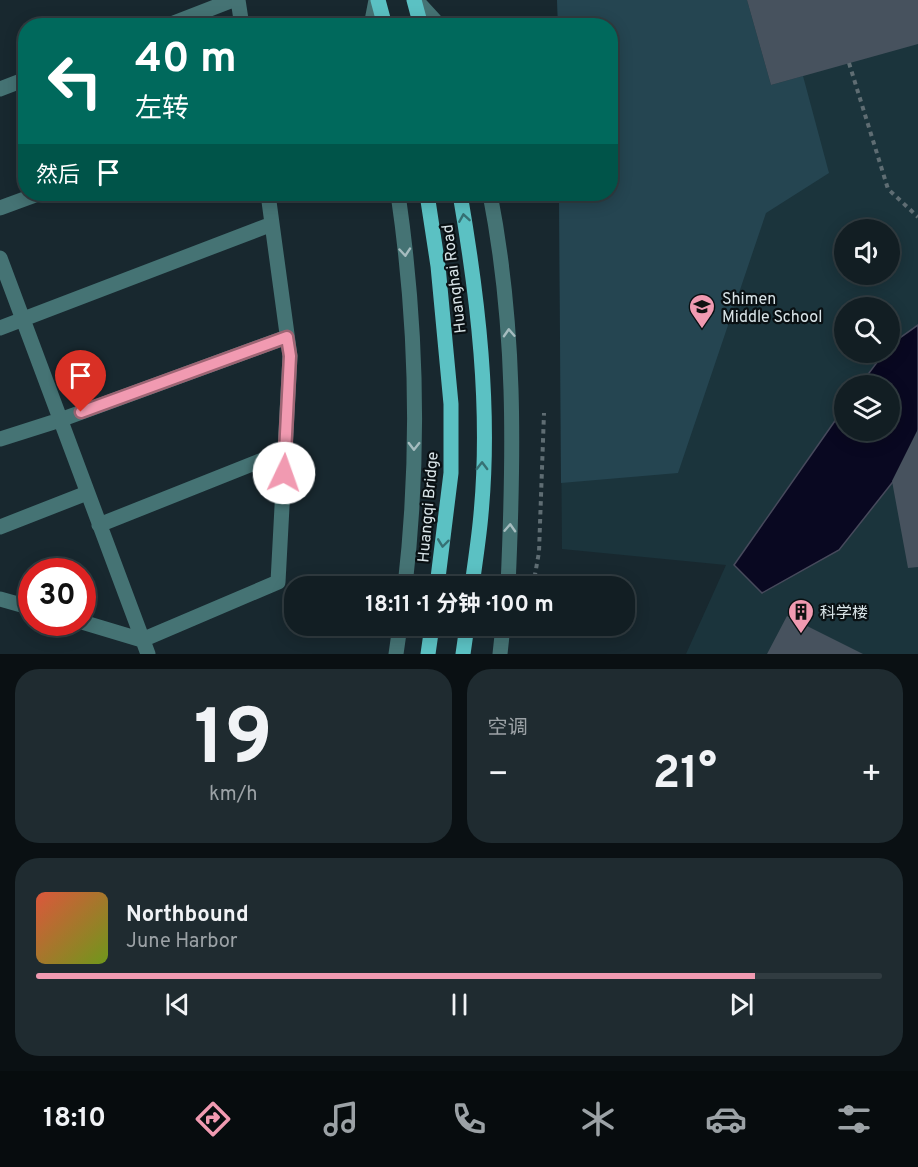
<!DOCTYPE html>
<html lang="zh">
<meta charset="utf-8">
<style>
body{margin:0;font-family:Overpass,"Noto Sans SC",sans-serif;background:#1f2b30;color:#f1f3f6;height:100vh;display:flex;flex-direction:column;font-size:22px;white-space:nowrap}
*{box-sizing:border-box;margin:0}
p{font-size:20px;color:#9ca2a6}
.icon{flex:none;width:33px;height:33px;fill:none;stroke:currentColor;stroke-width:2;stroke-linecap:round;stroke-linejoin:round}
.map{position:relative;height:654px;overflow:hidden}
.side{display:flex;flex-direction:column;gap:15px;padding:15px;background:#0a1013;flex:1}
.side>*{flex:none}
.banner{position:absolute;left:18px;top:18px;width:600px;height:183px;border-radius:24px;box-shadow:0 3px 15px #0003,0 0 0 2px #313c41;background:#00695c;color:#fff;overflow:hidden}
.tools{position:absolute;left:834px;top:219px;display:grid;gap:12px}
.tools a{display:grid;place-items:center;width:66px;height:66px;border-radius:50%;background:#121e23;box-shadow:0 3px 15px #0003,0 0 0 2px #313c41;font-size:30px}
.speed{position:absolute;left:18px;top:558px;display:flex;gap:12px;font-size:30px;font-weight:700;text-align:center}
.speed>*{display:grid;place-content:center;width:78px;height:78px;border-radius:50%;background:#121e23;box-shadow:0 3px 15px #0003,0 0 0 2px #313c41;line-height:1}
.speed .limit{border:9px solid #d22;background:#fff;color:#111}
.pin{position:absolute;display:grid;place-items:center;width:51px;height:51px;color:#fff;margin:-62px -26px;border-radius:50% 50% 50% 0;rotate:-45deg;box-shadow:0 0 6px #0007}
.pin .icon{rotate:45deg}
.me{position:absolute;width:66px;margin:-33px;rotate:3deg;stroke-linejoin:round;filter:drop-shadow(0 0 4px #0008)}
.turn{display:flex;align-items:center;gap:21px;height:126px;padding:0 18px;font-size:27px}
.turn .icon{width:78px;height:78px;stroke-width:2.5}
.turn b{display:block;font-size:42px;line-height:51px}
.then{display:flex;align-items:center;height:57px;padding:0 18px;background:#0003;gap:12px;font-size:22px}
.big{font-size:45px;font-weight:700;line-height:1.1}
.side .widget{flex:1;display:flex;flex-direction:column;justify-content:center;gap:9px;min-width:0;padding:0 21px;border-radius:24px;background:#1f2b30}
.side .dial{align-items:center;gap:0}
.dial b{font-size:78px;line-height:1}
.song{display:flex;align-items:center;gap:18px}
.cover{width:72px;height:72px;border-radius:9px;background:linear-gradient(135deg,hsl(10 70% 55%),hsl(80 70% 35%))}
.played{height:6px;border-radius:3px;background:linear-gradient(90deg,#f19ab1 85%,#313c41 85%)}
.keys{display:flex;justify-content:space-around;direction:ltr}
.heat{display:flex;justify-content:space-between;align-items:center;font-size:33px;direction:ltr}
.side .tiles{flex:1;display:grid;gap:15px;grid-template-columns:1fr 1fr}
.widget:last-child{grid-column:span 2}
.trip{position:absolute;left:284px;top:576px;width:351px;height:60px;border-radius:24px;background:#121e23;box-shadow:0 3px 15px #0003,0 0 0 2px #313c41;font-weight:700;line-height:60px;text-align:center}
.tabs{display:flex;height:96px;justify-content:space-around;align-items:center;background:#070c0e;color:#9ca2a6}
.tabs .icon{width:42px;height:42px}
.tabs .selected{color:#f19ab1}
.tabs b{font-size:27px;color:#f1f3f6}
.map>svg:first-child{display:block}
.built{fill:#1b343c;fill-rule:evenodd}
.green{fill:#254551}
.water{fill:#090821;stroke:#474a5c;stroke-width:1.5}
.building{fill:#47525e}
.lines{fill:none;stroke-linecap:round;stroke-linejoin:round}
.path{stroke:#5f6d73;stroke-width:4;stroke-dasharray:4.5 4.5;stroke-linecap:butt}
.minor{stroke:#457374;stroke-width:15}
.major{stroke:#5bc1c3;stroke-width:15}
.oneway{stroke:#367174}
.oneway2{stroke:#a5bcbf}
.route-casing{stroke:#9d6473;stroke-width:15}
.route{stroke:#f19ab1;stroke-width:10}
.labels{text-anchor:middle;stroke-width:4.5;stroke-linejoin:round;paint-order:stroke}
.street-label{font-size:16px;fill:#d8e3e7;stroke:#091013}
.poi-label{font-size:16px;fill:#d8e3e7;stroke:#091013;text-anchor:start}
</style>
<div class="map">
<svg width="918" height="654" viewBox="0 0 918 654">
<rect width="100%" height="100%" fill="#18282f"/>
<!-- built -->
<path class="built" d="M557,0h361v654h-232l40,-89 -164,-16 -3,-355h51v-168l-52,-1zM844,230h46v44h-46zM844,308h46v44h-46zM844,386h46v44h-46z"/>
<!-- green -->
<path class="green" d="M557,0h190l24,85 32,-9 26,97 -63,40 -88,260 -117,10 -2,-289h51v-168l-52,-1z"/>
<!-- water -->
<path class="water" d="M918,325v125l-79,100 -77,43 -28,-28 110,-157v22h46v-44l-30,-1 24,-32 6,-1v-7z"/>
<!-- building -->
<path class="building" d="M747,0h171v44l-147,41z
M918,429v138l-10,1 -16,-87z
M787,616l76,38h-96z"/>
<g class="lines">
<!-- path -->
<path class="path" d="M849,63l39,126 30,28
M533,586l6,-34 5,-139"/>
<!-- minor -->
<path class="minor" d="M238,0l4,26
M416,0l24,26
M166,26l67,-26
M371,26l5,-26
M0,89l26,-10
M398,194c19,130 22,262 7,392
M490,194c26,133 24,258 18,392
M0,208l38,-14
M0,258l148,396
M0,328l272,-104
M0,439l60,-19 227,-83
M99,525l186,-74
M0,527l87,-34
M0,599l32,9
M82,622l60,18 136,-58 12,-226 -22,-162
M396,654l4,-28
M500,654l3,-28"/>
<!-- major -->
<path class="major" d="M378,0l7,26
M414,0l7,26
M427,194l11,72 13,138v69l-14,113
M460,194c18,104 31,214 21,320 -2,24 -6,48 -9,72
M428,654l4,-28
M463,654l4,-28"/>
</g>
<!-- one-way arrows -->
<defs><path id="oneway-chevron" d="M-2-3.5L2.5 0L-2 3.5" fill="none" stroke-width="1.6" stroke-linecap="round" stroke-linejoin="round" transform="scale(1.5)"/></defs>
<g class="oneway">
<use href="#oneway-chevron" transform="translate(464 218) rotate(-99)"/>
<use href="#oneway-chevron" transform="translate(482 466) rotate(-89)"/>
<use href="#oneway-chevron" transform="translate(443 543) rotate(97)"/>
</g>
<g class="oneway2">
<use href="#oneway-chevron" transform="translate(405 252) rotate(85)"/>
<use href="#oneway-chevron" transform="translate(509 333) rotate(-93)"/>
<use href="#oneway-chevron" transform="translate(414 446) rotate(91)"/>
<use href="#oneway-chevron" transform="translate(510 528) rotate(-87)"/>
</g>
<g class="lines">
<defs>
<path id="route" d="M81,412l206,-75 3,19 -6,117"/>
</defs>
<!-- route casing -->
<use href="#route" class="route-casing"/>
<!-- route -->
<use href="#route" class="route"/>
</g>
<!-- icons -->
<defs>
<symbol id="school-pin" viewBox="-11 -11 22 30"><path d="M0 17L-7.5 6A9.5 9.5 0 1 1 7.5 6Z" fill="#f19ab1" stroke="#091013"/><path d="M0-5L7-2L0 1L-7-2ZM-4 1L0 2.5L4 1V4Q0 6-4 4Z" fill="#111"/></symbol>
<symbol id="building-pin" viewBox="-11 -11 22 30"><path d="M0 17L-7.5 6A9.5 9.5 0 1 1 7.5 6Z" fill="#f19ab1" stroke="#091013"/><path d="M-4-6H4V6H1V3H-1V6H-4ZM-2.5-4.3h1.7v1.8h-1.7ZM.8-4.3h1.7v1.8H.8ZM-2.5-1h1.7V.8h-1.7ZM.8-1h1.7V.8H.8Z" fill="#111"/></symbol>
</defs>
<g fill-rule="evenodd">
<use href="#school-pin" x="687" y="292" width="30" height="40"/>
<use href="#building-pin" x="786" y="597" width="30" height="40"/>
</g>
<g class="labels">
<!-- street labels -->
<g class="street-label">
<text transform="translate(453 279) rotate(-97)" y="6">Huanghai Road</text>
<text transform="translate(427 507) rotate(-85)" y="6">Huangqi Bridge</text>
</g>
<!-- poi labels -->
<g class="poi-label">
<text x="722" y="304">Shimen<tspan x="722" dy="18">Middle School</tspan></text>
<text x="820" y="618">科学楼</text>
</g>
</g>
</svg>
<div class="tools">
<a><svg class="icon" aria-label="sound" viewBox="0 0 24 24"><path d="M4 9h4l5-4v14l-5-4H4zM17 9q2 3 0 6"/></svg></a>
<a><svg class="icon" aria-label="search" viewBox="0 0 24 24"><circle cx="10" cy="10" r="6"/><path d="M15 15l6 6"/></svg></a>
<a><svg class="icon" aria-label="layers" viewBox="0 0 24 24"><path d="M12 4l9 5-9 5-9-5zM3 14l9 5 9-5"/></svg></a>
</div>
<div class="speed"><div class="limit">30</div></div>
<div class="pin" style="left:81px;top:412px;background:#d93025"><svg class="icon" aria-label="arrive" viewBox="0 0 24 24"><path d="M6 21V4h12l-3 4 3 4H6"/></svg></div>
<svg class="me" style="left:284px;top:473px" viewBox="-20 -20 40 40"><circle r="19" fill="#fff"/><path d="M0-13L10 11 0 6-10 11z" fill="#f19ab1"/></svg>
<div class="trip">18:11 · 1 分钟 · 100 m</div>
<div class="banner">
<div class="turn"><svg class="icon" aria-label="left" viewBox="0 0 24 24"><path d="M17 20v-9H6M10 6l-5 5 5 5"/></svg><div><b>40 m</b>左转</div></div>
<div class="then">然后<svg class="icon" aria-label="arrive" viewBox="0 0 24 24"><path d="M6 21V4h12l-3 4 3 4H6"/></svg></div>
</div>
</div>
<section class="side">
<div class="tiles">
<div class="widget dial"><b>19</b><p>km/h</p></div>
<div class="widget"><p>空调</p>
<div class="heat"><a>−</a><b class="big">21°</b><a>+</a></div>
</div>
<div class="widget">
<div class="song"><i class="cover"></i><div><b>Northbound</b><p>June Harbor</p></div></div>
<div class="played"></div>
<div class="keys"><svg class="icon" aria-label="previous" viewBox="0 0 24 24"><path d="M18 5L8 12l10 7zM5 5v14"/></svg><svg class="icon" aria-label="pause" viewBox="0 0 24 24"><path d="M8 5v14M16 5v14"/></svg><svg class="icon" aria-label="next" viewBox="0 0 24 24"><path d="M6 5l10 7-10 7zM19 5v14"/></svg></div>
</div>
</div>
</section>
<nav class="tabs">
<b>18:10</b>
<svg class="icon selected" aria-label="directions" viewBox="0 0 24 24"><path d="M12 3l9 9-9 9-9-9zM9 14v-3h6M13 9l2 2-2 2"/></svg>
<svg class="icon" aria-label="music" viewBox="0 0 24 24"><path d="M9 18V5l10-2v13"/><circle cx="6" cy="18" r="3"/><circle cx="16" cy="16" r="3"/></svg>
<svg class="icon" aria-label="phone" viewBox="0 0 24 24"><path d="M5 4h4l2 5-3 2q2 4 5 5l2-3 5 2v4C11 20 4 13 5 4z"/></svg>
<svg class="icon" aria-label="climate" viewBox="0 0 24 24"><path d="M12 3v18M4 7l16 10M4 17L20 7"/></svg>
<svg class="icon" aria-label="car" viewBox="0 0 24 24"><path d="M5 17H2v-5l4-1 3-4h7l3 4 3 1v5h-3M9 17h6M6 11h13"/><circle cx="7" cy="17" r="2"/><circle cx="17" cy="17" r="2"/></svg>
<svg class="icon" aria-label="filters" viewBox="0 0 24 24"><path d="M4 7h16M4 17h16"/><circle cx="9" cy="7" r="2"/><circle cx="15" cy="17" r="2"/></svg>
</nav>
